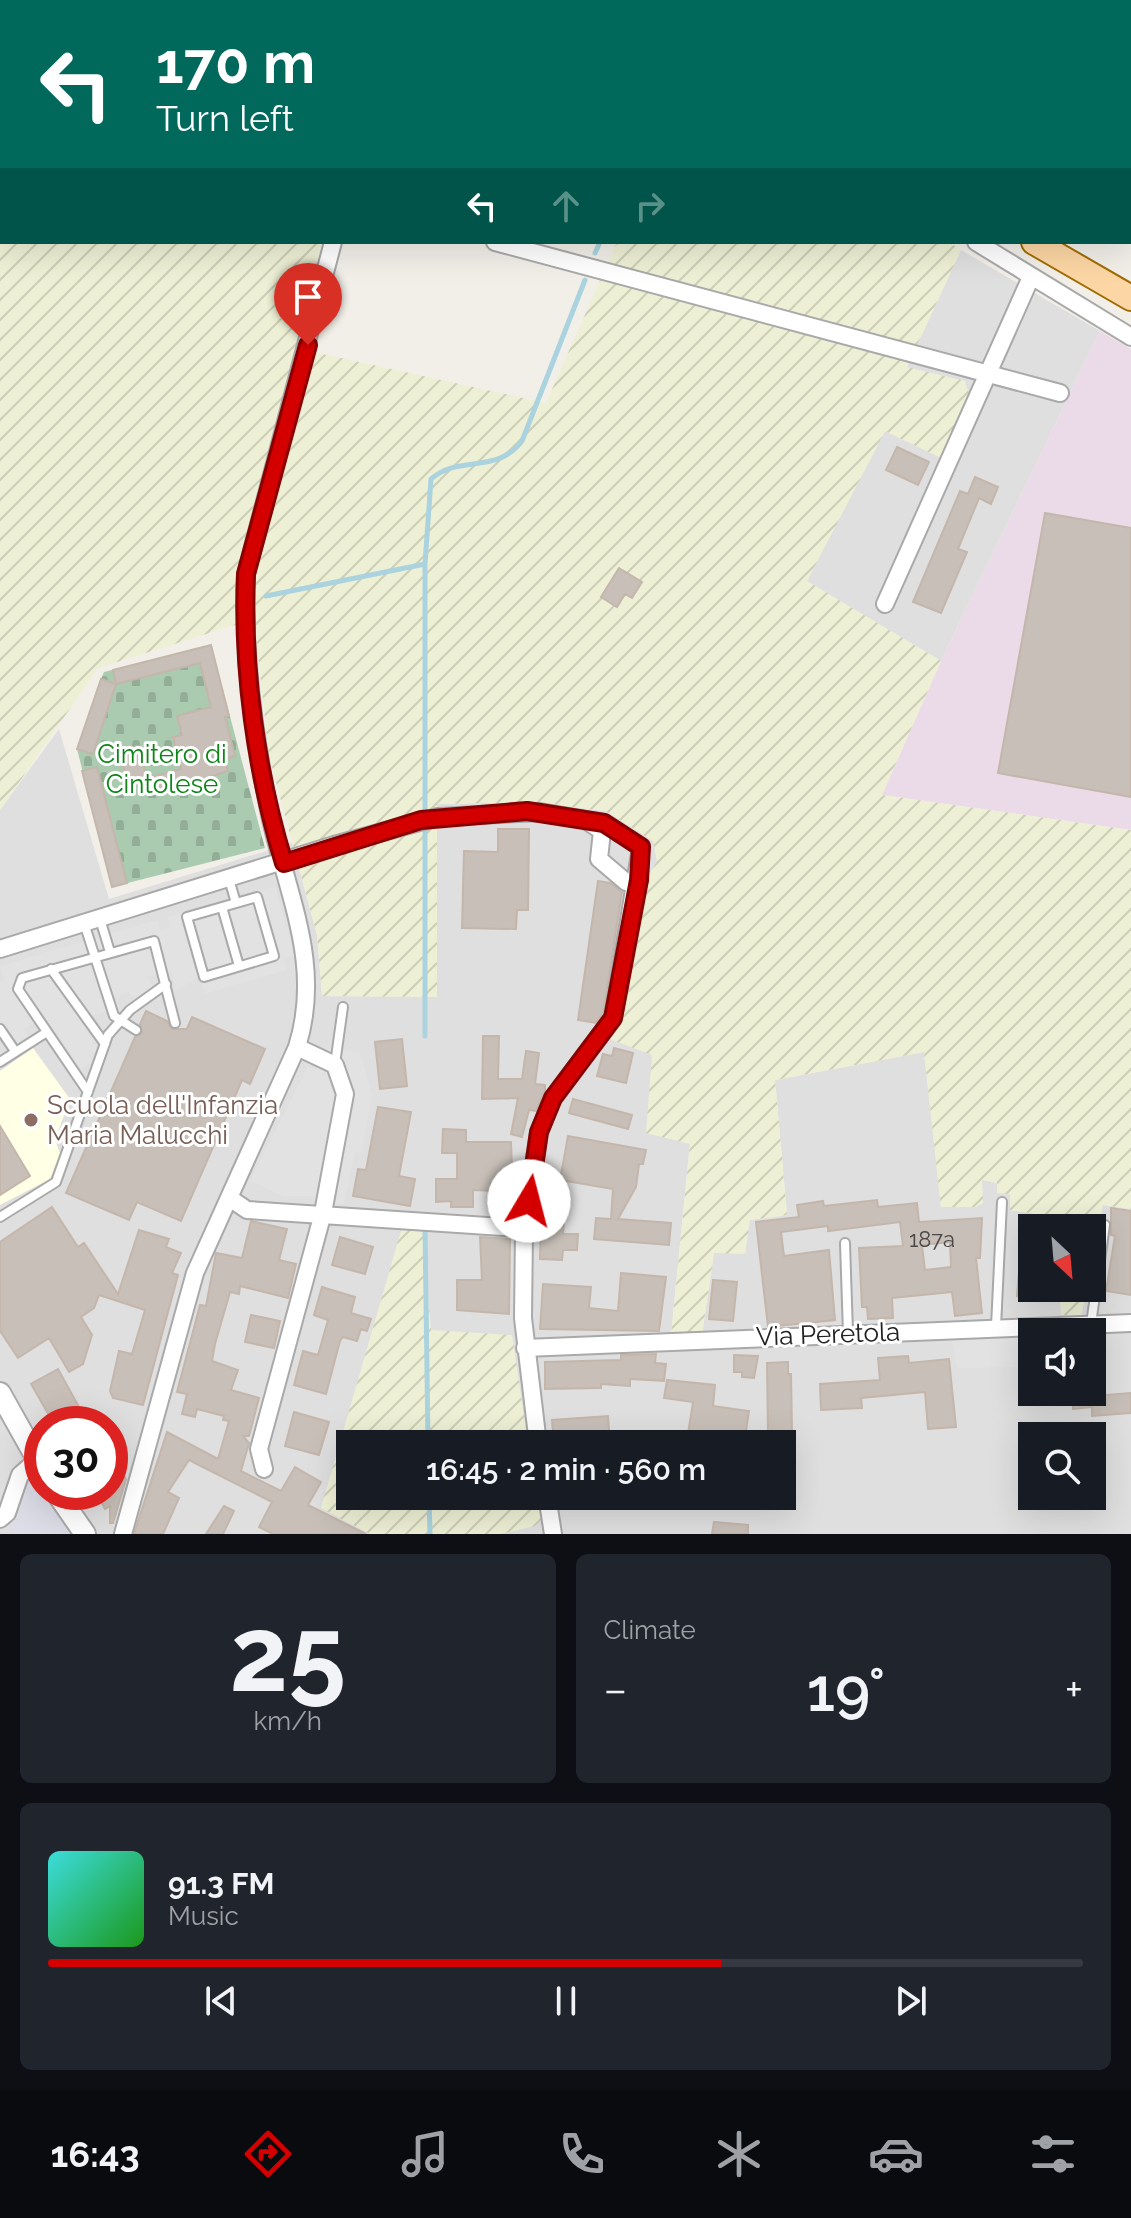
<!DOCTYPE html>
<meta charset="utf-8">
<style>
body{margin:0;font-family:Raleway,sans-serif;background:#20242c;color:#f1f3f6;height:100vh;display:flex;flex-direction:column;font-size:30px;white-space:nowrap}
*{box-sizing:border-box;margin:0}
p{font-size:26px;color:#9ea1a6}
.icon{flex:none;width:44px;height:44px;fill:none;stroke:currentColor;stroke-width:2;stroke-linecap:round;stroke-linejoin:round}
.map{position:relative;height:1534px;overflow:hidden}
.panel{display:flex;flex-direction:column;gap:20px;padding:20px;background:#0d0f14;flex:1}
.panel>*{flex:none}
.top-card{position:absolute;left:0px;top:0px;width:1132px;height:244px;box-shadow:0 8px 32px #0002;background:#00695c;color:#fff;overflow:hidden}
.needle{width:52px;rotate:154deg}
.fabs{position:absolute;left:1018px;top:1214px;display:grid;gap:16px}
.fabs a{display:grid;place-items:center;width:88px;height:88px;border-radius:0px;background:#171b24;box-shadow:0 8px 32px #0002;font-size:40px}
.speed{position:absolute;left:24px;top:1406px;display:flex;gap:16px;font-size:40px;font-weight:700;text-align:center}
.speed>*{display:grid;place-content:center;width:104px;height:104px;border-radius:50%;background:#171b24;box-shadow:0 8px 32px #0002;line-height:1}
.speed .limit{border:12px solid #d22;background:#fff;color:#111}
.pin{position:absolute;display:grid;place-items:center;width:68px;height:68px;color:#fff;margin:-82px -34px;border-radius:50% 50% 50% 0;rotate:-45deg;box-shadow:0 0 8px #0007}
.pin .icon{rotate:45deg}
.me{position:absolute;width:88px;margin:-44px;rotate:8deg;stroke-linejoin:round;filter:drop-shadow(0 0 6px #0008)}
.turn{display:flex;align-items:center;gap:28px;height:168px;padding:0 24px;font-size:36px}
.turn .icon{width:104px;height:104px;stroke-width:2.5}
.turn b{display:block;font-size:56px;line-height:68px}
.lanes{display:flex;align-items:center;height:76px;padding:0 24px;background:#0003;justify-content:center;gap:40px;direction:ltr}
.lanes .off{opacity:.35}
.big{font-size:60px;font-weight:600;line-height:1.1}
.panel .widget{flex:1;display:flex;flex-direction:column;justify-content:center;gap:12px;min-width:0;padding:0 28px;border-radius:12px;background:#20242c}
.panel .dial{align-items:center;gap:0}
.dial b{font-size:104px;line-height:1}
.song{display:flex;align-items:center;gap:24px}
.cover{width:96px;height:96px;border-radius:12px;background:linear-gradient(135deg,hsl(180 70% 55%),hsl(120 70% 35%))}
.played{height:8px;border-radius:4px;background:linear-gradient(90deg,#d40000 65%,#363941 65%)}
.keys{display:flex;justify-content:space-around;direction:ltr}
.heat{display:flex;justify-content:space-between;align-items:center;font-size:44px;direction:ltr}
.panel .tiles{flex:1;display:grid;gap:20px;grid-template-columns:1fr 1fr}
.widget:last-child{grid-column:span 2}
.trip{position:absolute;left:336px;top:1430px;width:460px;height:80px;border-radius:0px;background:#171b24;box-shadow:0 8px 32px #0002;font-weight:600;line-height:80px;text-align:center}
.tab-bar{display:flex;height:128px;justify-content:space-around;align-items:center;background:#090b0e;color:#9ea1a6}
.tab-bar .icon{width:56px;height:56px}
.tab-bar .current{color:#d40000}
.tab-bar b{font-size:36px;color:#f1f3f6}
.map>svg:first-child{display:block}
.residential{fill:#e0dfdf;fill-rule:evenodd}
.industrial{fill:#ebdbe8}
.education{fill:#ffffe5}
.farmland{fill:url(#farmland-furrows)}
.cemetery{fill:url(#cemetery-stones)}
.parking{fill:#e2e2e2}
.plaza{fill:#dddde8}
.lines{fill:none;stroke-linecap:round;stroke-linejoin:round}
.stream{stroke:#aad3df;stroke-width:5}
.building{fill:#c7bfb8;stroke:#c4b6ab;stroke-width:2;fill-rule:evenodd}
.service-casing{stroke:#a9a9a9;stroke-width:12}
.minor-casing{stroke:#a9a9a9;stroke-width:20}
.tertiary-casing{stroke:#a9a9a9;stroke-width:24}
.primary-casing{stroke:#a06b00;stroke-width:28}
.service{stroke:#fff;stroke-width:8}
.minor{stroke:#fff;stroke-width:16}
.tertiary{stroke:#fff;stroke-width:20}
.primary{stroke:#fcd6a4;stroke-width:24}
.route-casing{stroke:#8a0000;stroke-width:20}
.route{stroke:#d40000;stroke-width:14}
.education-dot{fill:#8d6e63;stroke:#fff;stroke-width:3}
.labels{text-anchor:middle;stroke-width:6;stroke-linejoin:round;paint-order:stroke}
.number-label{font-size:22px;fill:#4b4948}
.park-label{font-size:26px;fill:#0c8416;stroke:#fff}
.education-label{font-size:26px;fill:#785e54;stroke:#fff;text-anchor:start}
.street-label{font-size:26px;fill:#222;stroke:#fff}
</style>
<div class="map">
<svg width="1131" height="1534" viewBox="0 0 1131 1534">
<defs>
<pattern id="farmland-furrows" width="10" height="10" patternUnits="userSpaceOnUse" patternTransform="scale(2)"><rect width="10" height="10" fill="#eef0d5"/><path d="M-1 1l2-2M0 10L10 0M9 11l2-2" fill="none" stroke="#ccceb7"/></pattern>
<pattern id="cemetery-stones" width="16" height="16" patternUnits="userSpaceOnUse" patternTransform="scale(2)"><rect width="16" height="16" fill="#aacbaf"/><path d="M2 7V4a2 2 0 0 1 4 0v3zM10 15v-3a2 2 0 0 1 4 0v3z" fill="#92ae96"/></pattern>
</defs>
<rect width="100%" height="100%" fill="#f2efe9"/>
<!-- residential -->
<path class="residential" d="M961,250l139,81 -159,330 -135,-80 79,-150 57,26 -35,-90z
M59,729l50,170 183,-56 25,92 5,61 115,1 -1,-193 97,-2 74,9 47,30 3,20 -9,16 -30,148 34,30 38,88 -19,192 31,-1 12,-81 36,-33 37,-5 -12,-135 149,-28 17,154 41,-26 15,3 13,10v17l47,7 1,11h-26v60h28l1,27h20l6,-27h5v-28l11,-55 28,4v325h-1131v-724zM1032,1332h60v60h-60zM42,1424h68v68h-68zM1032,1436h60v60h-60zM350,1444h432v52h-432z"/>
<!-- industrial -->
<path class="industrial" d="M1100,331l31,18v481l-249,-35 59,-134z"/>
<!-- education -->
<path class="education" d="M33,1048l37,51 -15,41 5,13 -10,26 -50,26v-134z"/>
<!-- farmland -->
<path class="farmland" d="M0,0h383l-381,2v240h320l-27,106 251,55 71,-161h331l13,8 -54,117 58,14 4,13 -28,64 -56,-27 -78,150 134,80 -59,134 249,35v379l-28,-4 -11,55v-32h-34l-1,-11 -47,-7v-16l-13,-1v-11l-15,-2 1,23 -7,4h-35l-17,-155 -149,28 12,135 -37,5 -5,34 -31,-1 -12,82 -31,1 19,-192 -44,-11 6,-78 -45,-17 11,-13 30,-148 9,-16 -4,-20 -47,-30 -73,-9 -96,2v193l-115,-1 -5,-61 -48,-179 -15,-137 -156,49 -98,142z
M847,0h284v185l-1,-183z
M403,1224l19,4 9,102 81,5 16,109h-178v52h187l4,24 -6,6 -35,8h-130l-49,-26z
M1060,1288h27l-6,28 -20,-1z"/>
<!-- cemetery -->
<path class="cemetery" d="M211,645l54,203 -153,39 -35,-138 24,-70 3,-7z"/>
<!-- parking -->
<path class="parking" d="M275,887l20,69 -11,3 3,11 -82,24 -5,-17 -24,13 -5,-19 -24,6 6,11 -18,12 -6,-8 -26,10 3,10 -26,8 18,29 -9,6 4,6 -12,8 -37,-53 -20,13 4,7 -10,7 -7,-10 -11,7v-56l4,-3 -4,-15 157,-46 4,11 9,-4 -2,-10z
M325,1049l35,3 12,43 -10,58 -7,-1 -11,52 -28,-2 -4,-6h-28l-34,-15 58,-115 7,4z
M1032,1338v29l-75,1 -5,-28z"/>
<!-- plaza -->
<path class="plaza" d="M32,1473l10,19 33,42h-65l14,-53z"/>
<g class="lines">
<!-- stream -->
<path class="stream" d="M754,2l1,-2
M919,2l1,-2
M976,2v-2
M1048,2l1,-2
M1112,2l1,-2
M595,253l5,-11
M266,596l159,-32 6,-85c29,-25 65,-4 91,-38l63,-161
M425,1036v-472
M425,1227l3,217
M429,1496l1,37"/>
</g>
<!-- building -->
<path class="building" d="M897,447l32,15 -11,23 -32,-15z
M975,477l23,10 -7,17 -12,-6 -21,51 9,3 -26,61 -28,-11 47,-111 8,3z
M1045,513l86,15v269l-133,-24z
M619,568l23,14 -10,16 -7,-4 -8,13 -16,-10z
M211,645l18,71 -4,1 10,39 -10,3 3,12 -72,23 -5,-17 30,-8 -8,-32 9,-2 -5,-19 34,-9 -11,-44 -84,21 -3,-14z
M101,679l15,5 -23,70 -16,-5z
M138,746l9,33 -19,5 -9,-33z
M97,767l30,116 -15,4 -30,-116z
M498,829h31l-1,81h-11l-1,19 -54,-1 2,-77 34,1z
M598,881l12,2 12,9 -19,122 -7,9 -18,-3z
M146,1011l21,10 5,8h15l5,-12 73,32 -15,35 -8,-4 -61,141 -44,-19 -8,18 -63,-27 69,-156 7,-4 -2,-9z
M483,1036h16l-1,43h24l4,-28 13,2 -4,31 10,1v6l-9,20 -7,-1 -7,27 -11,-3 7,-36 -36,1z
M402,1039l5,47 -27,3 -5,-47z
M614,1048l19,5 -7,30 -29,-7 6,-22 9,2z
M573,1099l59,16 -4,14 -59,-16z
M378,1107l33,5 -12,64 16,3 -5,27 -57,-10 5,-27 8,1z
M0,1126l30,50 -30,19z
M443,1129l23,1v12h45l1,25 10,1 -3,24 -46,-2v17h-22v-6l-15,1v-23h21v-26h-15z
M568,1136l78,14 -3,14h-4l-3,23 -18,32 53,4 -2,22 -75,-6 2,-21 15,1 2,-30 -53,-9z
M877,1200l1,7 39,-4 2,19 63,-4 -2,40h-4l6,55 -27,3 -3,-24 -60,6 1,20 -25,1 -1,-12h-5l-3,-59 44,-2 -3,-24 -72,9v-5l-47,6 3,24 45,-6 6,70 -67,7 -12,-105 43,-5 -2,-12 26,-4 1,5zM950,1242l1,25 -26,3 -3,-25z
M52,1207l26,40 6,-4 34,51 21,-64 30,9 -3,8 15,6 -9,20 6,2 -35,130 -30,-7 -3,-7 9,-40 13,3 13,-44 -46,-15 -5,13 -13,9 11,18 -9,29 -14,8 -20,-34 -31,20 -18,-27v-89z
M1111,1208l20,3v84l-25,-4 9,-55 -4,-1z
M251,1221l36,8 -8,31 17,4 -8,34 -48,-12 -1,8 -9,-2 -15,52 -3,17 26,9 -7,20 28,8 -10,38h-6l6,7 -8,28 40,20 14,-24 26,15 -13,23 58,29h-93l-14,-7 13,-25 -83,-42 -21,32 11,6 -16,36h-29l33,-102 51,27 11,-38 -6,-1 1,-4 -27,-7 -2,8 -13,-3 5,-20 -10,-2 23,-87 6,1 10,-53 26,5z
M541,1222h23l-1,12h15l-1,16h-14l-1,10 -22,-1z
M1023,1224l9,1v72l-15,-1z
M340,1237l33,10 -8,27 -33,-9z
M480,1237l30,2 -1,75 -52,-4v-30h25z
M621,1273l45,4 -7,54 -119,-2 3,-45 48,3 -2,21 29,3z
M713,1280l24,2 -4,39 -24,-2z
M322,1287l33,10 -4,16 20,6 -4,12 -6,-2 -4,12 -14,-4 -3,4 -14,53 -32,-9 9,-34 15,4 10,-35 -14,-5z
M251,1315l29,6 -6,27 -29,-6z
M656,1354l-1,9 11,1 -2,17 -34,-2v7l-29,-2v4l-56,1v-27l76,-2v-5z
M734,1355l24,1 -4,22 -12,-1v-5h-8z
M908,1356l1,7 40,-4 7,68 -28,2 -3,-37 -64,6 1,10 -41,2 -1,-26 60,-4 -2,-22z
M788,1362v12h3l1,58 -24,1 -1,-70z
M58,1369l26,47 -14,8h-16l-23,-40z
M667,1380l48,5 -2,21 36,5 -5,33h-17v-5l-39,-5 5,-32 -29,-4z
M1072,1392h22l1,4 36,-3v20l-39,3v-9l-19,2z
M294,1412l35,10 -10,33 -34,-9z
M608,1416l2,28h-56l-2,-24z
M110,1450l16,29 -13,44h-3v-17l-5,3 -9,-17h14z
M224,1506l10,5 -11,23h-17z
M714,1522l34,3v9h-36z"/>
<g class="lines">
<defs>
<path id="service" d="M229,879l7,24
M257,897l17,59 -70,21 -17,-60z
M222,907l17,59
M100,919l10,33
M84,923l30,93 22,14
M51,969l54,75
M0,1029l15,22
M0,1062l47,-30
M335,1064l8,-57
M88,1092l-70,-103 4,-11 132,-37 21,82
M0,1217l56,-35 52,-147 22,-25 36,-26
M845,1243l3,90
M1091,1324l14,-99
M996,1327l6,-125"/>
<path id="minor" d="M589,0l3,2
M816,0l4,2
M398,2l1,-2
M1130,201l1,1
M495,242l565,151
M976,242l155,95
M885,604l146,-327
M587,821l15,10 -3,28 27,23 13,-2
M0,949l334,-104 104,-28 102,-5 64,11 37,24 -28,171 -60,80 -14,34 -15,99 -1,87 15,126
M231,1199l16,11 270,18 7,3
M525,1348l606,-25
M264,1469l-5,-20 64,-236 22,-119 -10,-29 -38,-18
M547,1496l6,38
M0,1519l7,-6 13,-38 17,-15
M123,1534l72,-261 102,-226c26,-83 -10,-152 -27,-232 -16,-78 -28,-161 -24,-241l87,-332"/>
<path id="tertiary" d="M0,1393l42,75
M56,1492l29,42"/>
<path id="primary" d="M645,0l3,2
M1034,242l97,56"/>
</defs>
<!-- service casing -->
<use href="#service" class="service-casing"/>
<!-- minor casing -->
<use href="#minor" class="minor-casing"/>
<!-- tertiary casing -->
<use href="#tertiary" class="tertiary-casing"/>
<!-- primary casing -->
<use href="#primary" class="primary-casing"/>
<!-- service -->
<use href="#service" class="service"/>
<!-- minor -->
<use href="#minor" class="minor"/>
<!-- tertiary -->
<use href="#tertiary" class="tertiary"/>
<!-- primary -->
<use href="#primary" class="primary"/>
</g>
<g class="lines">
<defs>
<path id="route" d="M308,345l-62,229c-4,96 10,197 38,289l137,-43 106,-9 77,12 37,24 -2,33 -26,138 -60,80 -14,34 -10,69"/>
</defs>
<!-- route casing -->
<use href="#route" class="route-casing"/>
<!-- route -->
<use href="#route" class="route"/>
</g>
<!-- markers -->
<circle class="education-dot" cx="31" cy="1120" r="8"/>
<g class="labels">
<!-- number labels -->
<g class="number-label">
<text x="932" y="1247">187a</text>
</g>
<!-- park labels -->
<g class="park-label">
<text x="162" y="763">Cimitero di<tspan x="162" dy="30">Cintolese</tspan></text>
</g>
<!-- education labels -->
<g class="education-label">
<text x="47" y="1114">Scuola dell'Infanzia<tspan x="47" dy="30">Maria Malucchi</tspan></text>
</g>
<!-- street labels -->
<g class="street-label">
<text transform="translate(828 1334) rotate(-2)" y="9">Via Peretola</text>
</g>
</g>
</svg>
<div class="fabs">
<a><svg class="needle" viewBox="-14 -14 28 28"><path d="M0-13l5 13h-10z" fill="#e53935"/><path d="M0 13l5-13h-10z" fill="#9ea1a6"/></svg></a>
<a><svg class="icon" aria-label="sound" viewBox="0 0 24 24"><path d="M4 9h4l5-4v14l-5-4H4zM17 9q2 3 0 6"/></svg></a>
<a><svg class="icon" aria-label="search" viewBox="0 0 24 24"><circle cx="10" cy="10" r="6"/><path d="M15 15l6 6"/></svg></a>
</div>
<div class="speed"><div class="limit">30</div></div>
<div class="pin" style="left:308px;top:345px;background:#d93025"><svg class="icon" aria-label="arrive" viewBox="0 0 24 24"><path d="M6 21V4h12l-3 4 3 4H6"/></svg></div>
<svg class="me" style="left:529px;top:1201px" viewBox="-20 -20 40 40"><circle r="19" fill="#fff"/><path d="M0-13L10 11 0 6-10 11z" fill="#d40000"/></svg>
<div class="trip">16:45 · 2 min · 560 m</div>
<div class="top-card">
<div class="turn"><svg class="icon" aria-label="left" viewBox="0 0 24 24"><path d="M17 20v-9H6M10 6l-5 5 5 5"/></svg><div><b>170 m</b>Turn left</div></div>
<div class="lanes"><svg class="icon" aria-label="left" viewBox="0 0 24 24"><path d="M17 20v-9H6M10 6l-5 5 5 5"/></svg><svg class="icon off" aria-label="ahead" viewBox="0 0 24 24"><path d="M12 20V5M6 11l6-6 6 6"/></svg><svg class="icon off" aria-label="right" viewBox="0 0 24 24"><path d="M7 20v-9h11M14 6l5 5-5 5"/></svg></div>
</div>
</div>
<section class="panel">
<div class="tiles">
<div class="widget dial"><b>25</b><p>km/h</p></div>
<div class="widget"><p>Climate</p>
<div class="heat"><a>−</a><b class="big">19°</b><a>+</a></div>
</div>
<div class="widget">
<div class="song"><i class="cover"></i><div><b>91.3 FM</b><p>Music</p></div></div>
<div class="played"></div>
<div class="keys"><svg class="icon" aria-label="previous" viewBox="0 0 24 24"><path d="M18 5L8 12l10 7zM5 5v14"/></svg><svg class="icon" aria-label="pause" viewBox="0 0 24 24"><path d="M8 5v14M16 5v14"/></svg><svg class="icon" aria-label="next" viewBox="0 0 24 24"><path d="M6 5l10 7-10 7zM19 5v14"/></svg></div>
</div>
</div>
</section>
<nav class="tab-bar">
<b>16:43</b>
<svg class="icon current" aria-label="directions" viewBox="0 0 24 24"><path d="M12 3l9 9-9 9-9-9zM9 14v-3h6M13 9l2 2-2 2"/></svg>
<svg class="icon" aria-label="music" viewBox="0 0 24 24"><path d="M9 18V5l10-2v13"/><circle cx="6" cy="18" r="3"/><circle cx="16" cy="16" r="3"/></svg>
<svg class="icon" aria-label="phone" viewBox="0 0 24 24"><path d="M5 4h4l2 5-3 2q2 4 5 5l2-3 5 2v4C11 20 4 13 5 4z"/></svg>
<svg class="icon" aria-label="climate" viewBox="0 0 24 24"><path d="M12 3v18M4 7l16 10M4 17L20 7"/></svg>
<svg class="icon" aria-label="car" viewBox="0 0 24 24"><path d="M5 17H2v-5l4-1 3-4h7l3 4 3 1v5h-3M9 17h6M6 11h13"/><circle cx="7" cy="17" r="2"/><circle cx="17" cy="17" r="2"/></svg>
<svg class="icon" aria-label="filters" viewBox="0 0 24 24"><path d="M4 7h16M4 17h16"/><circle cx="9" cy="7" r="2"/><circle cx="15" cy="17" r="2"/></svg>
</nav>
